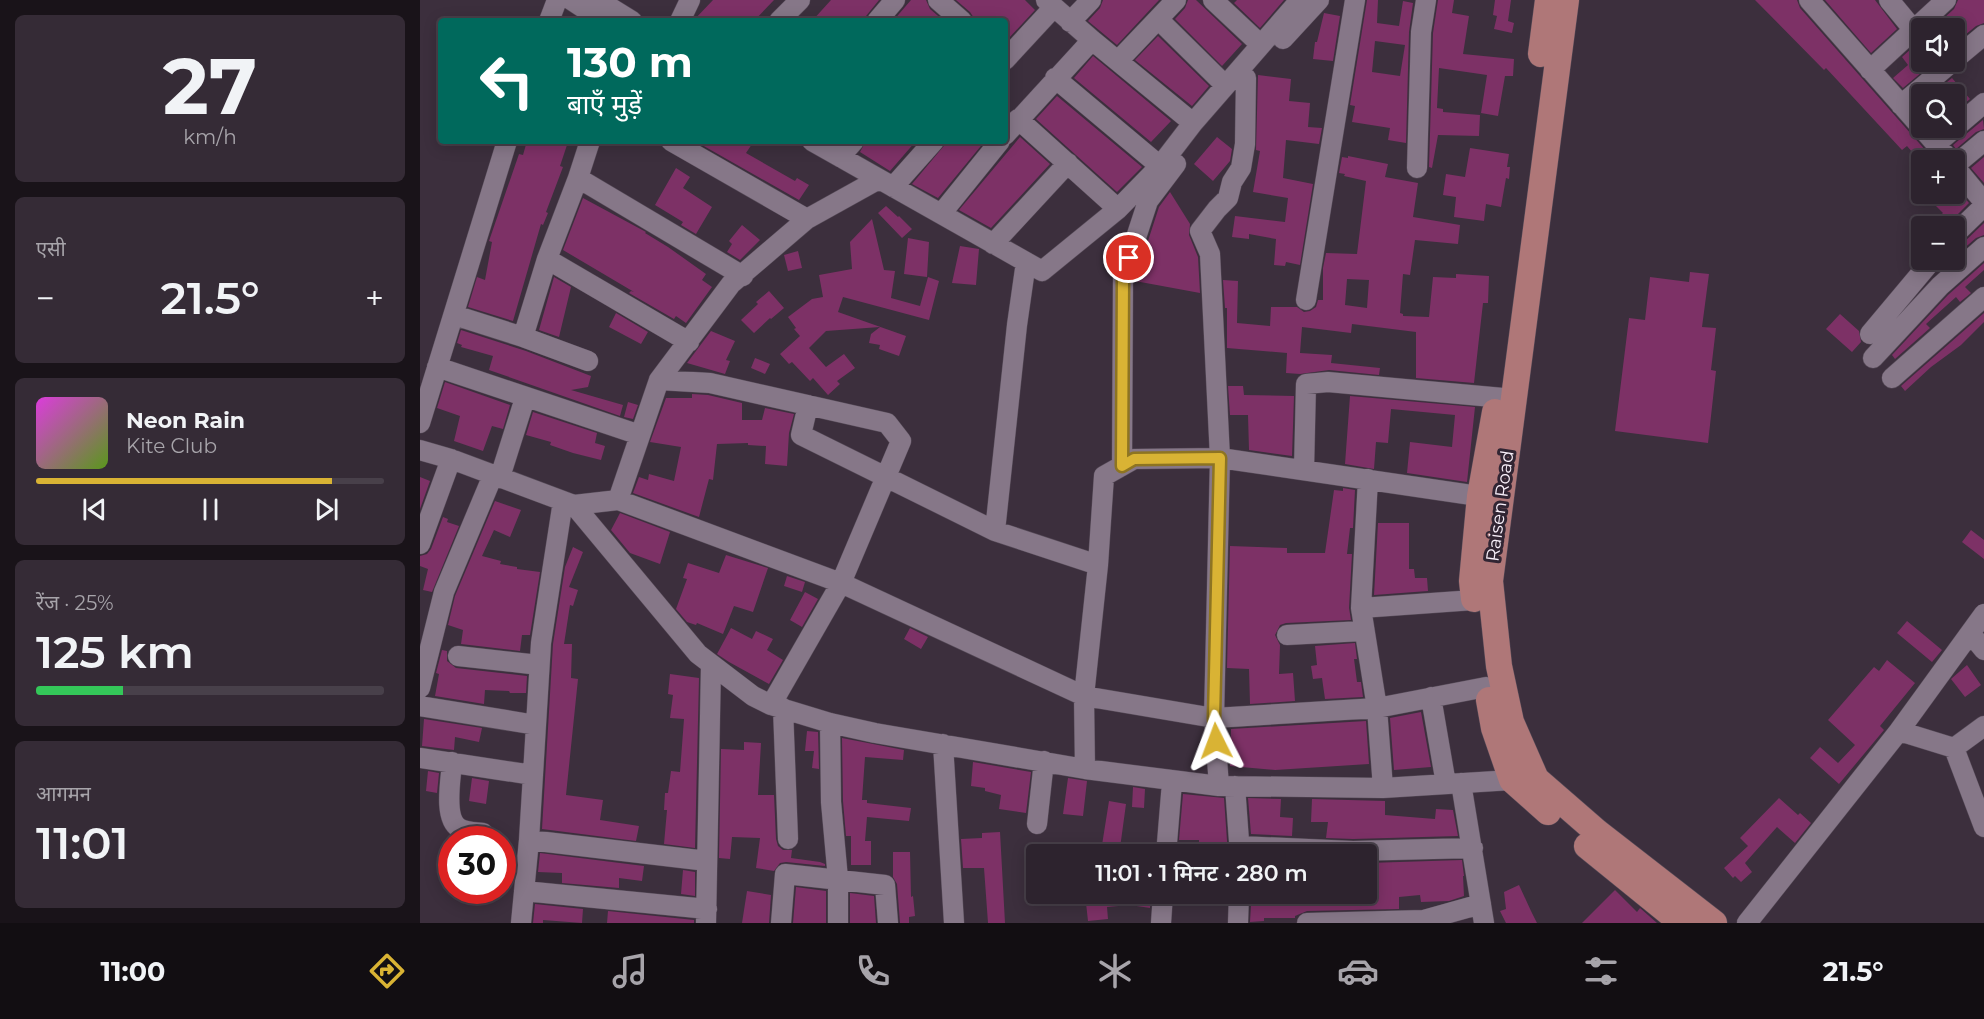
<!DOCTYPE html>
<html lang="hi">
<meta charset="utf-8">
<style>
body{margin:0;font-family:Montserrat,"Noto Sans Devanagari",sans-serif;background:#352b36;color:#f1f3f6;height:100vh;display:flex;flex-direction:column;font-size:22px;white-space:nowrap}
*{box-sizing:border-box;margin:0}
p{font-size:20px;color:#a7a4aa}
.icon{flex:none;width:33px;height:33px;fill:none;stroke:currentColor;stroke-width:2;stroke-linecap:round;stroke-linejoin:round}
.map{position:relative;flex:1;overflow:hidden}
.details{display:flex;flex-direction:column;gap:15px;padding:15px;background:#191319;width:420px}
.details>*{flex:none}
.guide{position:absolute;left:18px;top:18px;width:570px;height:126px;border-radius:6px;box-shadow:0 3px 15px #0003,0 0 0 2px #48404a;background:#00695c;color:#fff;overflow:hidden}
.buttons{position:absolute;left:1491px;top:18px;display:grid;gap:12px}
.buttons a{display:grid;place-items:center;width:54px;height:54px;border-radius:6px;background:#2d232e;box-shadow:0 3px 15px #0003,0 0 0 2px #48404a;font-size:30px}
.speed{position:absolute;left:18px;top:826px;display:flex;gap:12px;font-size:30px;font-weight:700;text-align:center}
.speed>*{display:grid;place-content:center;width:78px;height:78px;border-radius:50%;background:#2d232e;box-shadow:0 3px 15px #0003,0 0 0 2px #48404a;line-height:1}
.speed .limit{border:9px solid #d22;background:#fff;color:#111}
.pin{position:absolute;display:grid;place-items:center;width:51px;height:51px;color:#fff;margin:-26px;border:3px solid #fff;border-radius:50%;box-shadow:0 2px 6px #0007}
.me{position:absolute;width:66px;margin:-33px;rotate:357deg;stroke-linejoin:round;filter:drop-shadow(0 0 4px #0008)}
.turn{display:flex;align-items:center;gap:21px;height:126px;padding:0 30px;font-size:27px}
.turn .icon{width:78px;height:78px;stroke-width:2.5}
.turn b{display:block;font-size:42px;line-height:51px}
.big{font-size:45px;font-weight:600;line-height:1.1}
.details .widget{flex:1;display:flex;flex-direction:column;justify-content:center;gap:9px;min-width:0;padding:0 21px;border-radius:9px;background:#352b36}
.details .dial{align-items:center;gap:0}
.dial b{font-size:78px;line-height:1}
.song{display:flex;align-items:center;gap:18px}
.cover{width:72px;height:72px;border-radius:9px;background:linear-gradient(135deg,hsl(300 70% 55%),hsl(90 70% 35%))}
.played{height:6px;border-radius:3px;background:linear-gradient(90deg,#d9b334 85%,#48404a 85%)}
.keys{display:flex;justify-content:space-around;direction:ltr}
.heat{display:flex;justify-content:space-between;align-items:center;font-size:33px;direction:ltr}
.charge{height:9px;border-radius:4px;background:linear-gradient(90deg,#34c759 25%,#48404a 0)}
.trip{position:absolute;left:606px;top:844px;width:351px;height:60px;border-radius:6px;background:#2d232e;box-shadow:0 3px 15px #0003,0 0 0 2px #48404a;font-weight:600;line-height:60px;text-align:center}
.dock{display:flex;height:96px;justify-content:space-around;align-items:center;background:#120e12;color:#a7a4aa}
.dock .icon{width:42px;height:42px}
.dock .selected{color:#d9b334}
.dock b{font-size:27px;color:#f1f3f6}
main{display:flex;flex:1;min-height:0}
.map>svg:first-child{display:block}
.building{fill:#7d3166;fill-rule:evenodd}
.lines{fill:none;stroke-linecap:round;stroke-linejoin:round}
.minor-casing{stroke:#564b58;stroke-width:21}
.major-casing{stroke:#564b58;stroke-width:27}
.minor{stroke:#867788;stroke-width:20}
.major{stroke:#af7778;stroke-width:26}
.route-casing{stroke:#8d7422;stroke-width:15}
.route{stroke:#d9b334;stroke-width:10}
.labels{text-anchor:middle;stroke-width:6;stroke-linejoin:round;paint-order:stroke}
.street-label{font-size:18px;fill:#faf1fb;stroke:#312533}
</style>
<main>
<section class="details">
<div class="widget dial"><b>27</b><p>km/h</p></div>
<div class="widget"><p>एसी</p>
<div class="heat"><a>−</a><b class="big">21.5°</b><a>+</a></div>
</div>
<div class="widget">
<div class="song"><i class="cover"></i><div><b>Neon Rain</b><p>Kite Club</p></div></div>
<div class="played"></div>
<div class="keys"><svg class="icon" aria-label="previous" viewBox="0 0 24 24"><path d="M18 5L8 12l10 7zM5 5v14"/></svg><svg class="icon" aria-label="pause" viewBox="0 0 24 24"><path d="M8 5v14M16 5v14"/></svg><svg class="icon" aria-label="next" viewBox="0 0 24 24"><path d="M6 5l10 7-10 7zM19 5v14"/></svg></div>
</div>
<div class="widget"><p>रेंज · 25%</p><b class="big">125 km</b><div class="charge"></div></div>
<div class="widget"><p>आगमन</p><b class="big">11:01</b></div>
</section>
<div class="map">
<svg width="1564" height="923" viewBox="0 0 1564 923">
<rect width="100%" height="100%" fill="#3c2f3d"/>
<!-- building -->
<path class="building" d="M293,0h61l-20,21h-61z
M411,0h48l-17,21h-50z
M491,0h15l4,9 14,12h-51z
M536,0h69l10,10 -27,29 -3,-4v-14h-29l-6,-9z
M683,0h56l-42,45 -29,-24 12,-13z
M768,0h8l46,44 -20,22 -47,-47 10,-11z
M817,0h47l-24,28 -26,-25z
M947,0h11l-1,23 22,3 4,-25 10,2 -4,29 -3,111 -18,-3 2,-12 -38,-6 3,-16 -5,-1zM955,41l30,4 -5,31 -28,-4z
M1018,0h16l-2,13 17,3 -6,38 51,5 -1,17h-8l-7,40 -17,-3 6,-38 -48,-7 -2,40 6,1v3l37,3 -1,21 -41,-1 -6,33 -3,-1 4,-134z
M1075,0h16l-3,21 6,2 -2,10 -18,-4 3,-13 -4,-1z
M1335,0h42l3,8 134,152h-15l-12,-14 -5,4 -76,-82 -2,2z
M1405,0h50l22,29 -26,24z
M1538,0h26v23l-8,3 -22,18v-16h-21l21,-19z
M904,13l16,3 -7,45 -20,-2 2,-17h2z
M738,36l51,50 -17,20 -57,-46z
M1502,39v23h12l-31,26 -10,-10 15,-13 -6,-8z
M673,56l78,65 -20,21 -77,-64z
M838,75l33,4 -2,22 21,2 -2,24 14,1 -3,16 -33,-4 -3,38 30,6 -13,81 -14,-3 -1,4 -11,-1 2,-26 -27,-5v5l-17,-2 3,-21 50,6 3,-24 -35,-6 7,-41 -4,-1z
M1532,78l18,21 -16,13v-18h-22z
M637,96l85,71 -25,25 -81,-73z
M1563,120l1,9 -8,3 -20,17 -3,-4z
M600,137l30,27 -59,64 -32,-18z
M797,137l15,12 -2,12 -17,20 -19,-17z
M107,141h39l1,4 -7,21 3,1 -17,45 2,1 -5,12 -2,-1 -28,97 -45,-14 9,-30 8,3 7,-38 -3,-1 30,-87 4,1z
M275,141h59l-8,12 49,28 2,-3 12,7 -10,15z
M446,141h50l-26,30 -30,-19z
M528,141h37l-47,57 -26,-14z
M1050,148l39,6 -2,13h3l-1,12 -3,-1 -5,29 -15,-3 -2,17 -30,-4 2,-20 -13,-2 3,-21 19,3z
M928,156l40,8 -3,13 33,6 -5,34 47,8 -2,19 -43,-4 -5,35 -7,-1 -3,39 3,1v2l26,1 4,-40 23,1v-4l33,2 -1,27h-5l-9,80 -58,-5v-46l-64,-8 -1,9 -49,-6 -2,26 32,2 -1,8 49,5 -1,7 -50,-5 -29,4 -14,-1 1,-20 -60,-5v-40h-2l-2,-28 15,1 -1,42 33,3 1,-19h26l7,5 6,-1 6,-4 2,-7h5v-32l3,-15 31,1 9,-73 -22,-5 1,-2 -6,-1 3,-16 6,1zM927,279l22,1 -2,28 -22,-3z
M1564,157v26l-13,-15z
M256,168l14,9 -7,11 29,19 -16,27 -15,-9 2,-3 -28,-17z
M1534,185l15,18 -23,23h-17l14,-13 -19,-19h30z
M750,192l20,32 -1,11 9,22 2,36 -65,-12 24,-74z
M163,198l63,34 -1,1 23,14 38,27 -4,6 10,7 -26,36 -10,-7 -2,3 -45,-26 2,-2 3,1 -71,-42z
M466,206l12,11 1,-1 13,13 -10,9 -24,-25z
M452,219l12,51 11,1 -4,27 29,8 8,-29 11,4 -10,39 -86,-23 -5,15 68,24 -7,20 -20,-7 1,-4 -11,-2 2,-9 9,-7 -54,4 -17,17 17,19 18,-13 11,14 -18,13 3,3 -12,11 -15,-17 -3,3 -18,-19 -3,2 -9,-10 20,-18 -6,-7 2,-1 -8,-11 24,-18 11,-2 -4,-22 33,-6 -2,-27z
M1564,223v12l-8,3 -22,19v-10l8,-3z
M322,225l18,15 -20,20 -13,-8 5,-8 -3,-3z
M488,238l21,4 -2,35 -23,-3z
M540,246l19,3 -3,36 -24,-2z
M378,251l4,17 -14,3 -4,-16z
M1564,263v7l-19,17 6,6 -11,9 -4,-5 -30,27 4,4 -35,31 -3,-4 56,-60z
M1270,272l19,2 -7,53 14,1 -5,42 5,1 -8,72 -93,-12 14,-113 16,2 5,-43 39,5z
M134,277l17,10 -12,50 -20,-7z
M349,291l15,17 -13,11 -1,-1 -16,15 -13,-13 17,-16 -2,-2z
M196,313l32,19 -7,12 -32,-17z
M1564,313v9l-23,23 -30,22 -26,24 -4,-5z
M1420,314l19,17 2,11 -9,10 -26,-23z
M41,330l65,21 65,25 -3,11 -17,3 52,15 -3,11 -131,-46 4,-14 -32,-9 1,-2 -5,-2z
M291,331l24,10 -9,19 4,1 -5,13 -38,-11z
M335,358l15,6 -5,10 -14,-6z
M25,382l65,23 -7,24 -11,-3 -9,25 -29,-10 6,-25 -23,-8z
M808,386h15l1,9 50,1 -2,60 -43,-6 -1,-35h-18z
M272,394l16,1 34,8v17h20l3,-12 29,6 -5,19 -2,33 -22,-2 1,-18 -18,-1v-2l-31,1 -4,36 -4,-1 -10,38 -66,-24 6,-16 9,3 1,-6 25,7 7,-34 -31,-5 16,-44h26z
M930,396l125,11 -8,75 -60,-9 3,-31 42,5 3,-32 -64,-6 -3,34 -12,-1 -2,27 -29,-5z
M208,402l10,3 -5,14 -9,-2z
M113,412l64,21 -2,10 10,3 -4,14 -28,-7 -23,-8 1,-3 -25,-7z
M0,477l10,4 -10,28z
M923,488l12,2 -2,38h-3l-3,26h5l-3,54 2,12 -65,3 -6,2 -5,10 5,10 -1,29 14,-1 2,28 -45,3 -1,-35 -22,-1 3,-122 57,2v5h38l9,-63 9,1z
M75,501l26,9 -11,27 -16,-7 -12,26 19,5 -1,3 17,3v2l23,3 -10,63h-8l-2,16 -59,-7 2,-14 -15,-5 7,-29z
M200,513l50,19 -10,32 -30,-11 -19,-23z
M23,517l5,2 -1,3 12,4 -27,66 -9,-2 5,-21 -8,-3v-10l7,-2 4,-5z
M958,523h31v46h5l1,9h12l1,13 -54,4z
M1551,530l13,10v19l-22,-17z
M153,547l10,5 -14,35 9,3 -5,16 -3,-1 -6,39h8l-1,34 7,1 -12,116 37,5 -3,20 39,6 -3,15 -94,-12 11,-185 12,-77z
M306,555l42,13 -15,44 -19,-6 -11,28 -26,-11 -1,2 -9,-3 -11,-13 11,-30 -4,-1 5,-15 31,10z
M367,576l18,6 -3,10 -18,-6z
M385,592l13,7 -16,28 -12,-7z
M1487,621l35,29 -10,12 -35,-29z
M311,628l21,11 4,-8 17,8 -6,11 16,10 -14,24 -40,-22 -12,-8z
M490,628l18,9 -7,12 -17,-10z
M935,643l2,16h-3l3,23h4l2,15 -38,2 -3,-21 -9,1 -2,-13 6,-1 -2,-19z
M22,650l5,1v10l9,7 71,8 -1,17h-16l-1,-2 -24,-1 -1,14 -49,-8 4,-22 -3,-1z
M1467,660l28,23 -35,43 4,4 -45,54 -29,-26 10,-11 18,16 17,-18 -27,-25 46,-53 5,4z
M1547,665l14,20 -16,12 -14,-18z
M250,674l29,4 -4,170 -31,-4 3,-34h-3l1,-17h3l3,-22 9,1 4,-53 -14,-1 3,-23 -5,-1z
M1001,712l10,55 -37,3 -4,-52z
M4,719l58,9 -3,14 -24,-5 -1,13 -32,-4z
M946,721l3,43 -94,6 -45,-4 1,-37z
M387,731l11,1 1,37 -7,-1 2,-17h-9z
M422,738l62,12 -1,10 -38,-3 -3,43h5v3l44,5 -2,13 -42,-4 -2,24h6v24h-20v-29h-5l-3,-35z
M324,742l17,1 -3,52h16l2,44 2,7 5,4h9l-1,8 29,4 5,2v2l-39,-4 -6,1 -6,8 -18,-3 4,-30 -28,-1 -2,22 -11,-1 2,-109 23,1z
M553,762l58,10 -5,41 -27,-4 2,-14 -16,-4v-3l-14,-2z
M8,771l11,2 -2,20 -11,-2z
M52,778l17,3 -3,23 -17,-3z
M648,778l19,3 -4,35 -20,-2z
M713,787l12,2 -1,19 -12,-1z
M763,794l41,4 4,57h-29v-15h-20z
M828,798l33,1 -1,18 13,1 -1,18 -41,-2z
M1359,798l19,17 2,-2 11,10 -16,20 -18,-16 -32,36 7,9 -11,10 -6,-6 -2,2 -9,-10 24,-22 -8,-8z
M892,799l73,2v14l50,4 1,-10 17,1 5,26 -105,3 -27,-1 2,-16h-17z
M689,801l17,3 -6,44 -18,-3z
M580,832l5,91h-17l-4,-55h-21l-2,-29 21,-1v-5z
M473,852h17l1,45 2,-1 2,20 -6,1v6h-9l-3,-39 -4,-7z
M120,853l104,13 -2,15 -23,-3v10l-57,-5v-10l-24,-1z
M1042,860l2,16h-1l1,20 -15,5 -28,1 -1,-7 -21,2v12l-92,2 -12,5v2h-31v3l-14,1 1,-17 55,-1v-10h39l-1,7 27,-1 -3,-37z
M263,870l12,2v24l-14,-2z
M1099,885l12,26 6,12h-31l-6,-12 6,-2 -2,-17z
M376,887l30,4v32h-33z
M1195,890l22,22 3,-4 17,15h-75z
M327,891l24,4 -2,28h-27z
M430,893l24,3 2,27h-26z
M665,894h66l-1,14 -20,-3 -23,2 1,12 -20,2z
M115,904l48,5 -1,14 -39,-3v3h-10z
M188,911l86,9v3h-87z"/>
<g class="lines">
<defs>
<path id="minor" d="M151,0l32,21
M178,0l34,21
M518,0l24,21
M626,0l46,40 101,83
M793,0l48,45
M1389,0l141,160
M1469,0l24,29
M738,19l67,66
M129,21l8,-21
M260,21l10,-21
M359,21l21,-21
M457,21l18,-21
M650,22l21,-22
M863,39l36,-39
M585,60l49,-53
M1534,60l30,-25
M698,61l58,-61
M1450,70l76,-70
M635,78l105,88
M1481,105l51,-43
M598,119l100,90
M585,135l87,-95
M251,141l136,78
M392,141l230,130 76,-62 42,-43 33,-43 107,-123
M1564,141l-30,25 30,36
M1516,144l48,-41
M420,157l14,-16
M997,168l4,-136 5,-32
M158,178l165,98
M459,179l-72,40 -76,65 -72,96 -41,120 223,83 243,113 130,22 163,-10 109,-21
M473,187l41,-46
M521,214l59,-73
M1534,235l30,-29
M573,244l75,-81
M127,259l142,83
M886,300l49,-300
M34,315l69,22 65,24
M1450,334l62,-74
M103,337l24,-78 31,-81 12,-37
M1453,358l67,-72 44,-39
M17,367l203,68
M1472,378l92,-81
M239,380l51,3 177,40 14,18 -60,142 -70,122
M388,405l-7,30 194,96 103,34
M0,423l87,-282
M0,450l31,9 123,46 124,149 55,42 18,9 59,18 45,10 210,36 134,17 164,2 129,-8 13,-4
M702,466l1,-189 25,-76 28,-37
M884,470l2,-86 22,-2 186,17
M80,477l25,-79
M948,479l-7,129 16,100 6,80
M154,505l44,-5
M575,531l22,-206 9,-63
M0,544l31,-85
M941,608l113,-8
M1551,634l13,16
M867,635l76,-4
M38,656l81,9
M0,688l24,-96 49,-117
M1011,697l15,87
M0,706l116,19
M363,708l5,131
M410,723l1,79 7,77v44
M1479,731l55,17 30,79
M523,744l11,179
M1534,748l30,-22
M0,758l113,17
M32,762c-1,17 -9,56 7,66 6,4 16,4 24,5
M665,769l-1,-73 14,-131 6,-89 30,-17 86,-1 272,40
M1041,783l23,140
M799,786l-5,-68 6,-260 -10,-204 -10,-23 17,-22 11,-11 4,-16 9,-14 4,-24 1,-66
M815,786l5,69
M617,824l7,-63
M109,840l178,21
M820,846l113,5 120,-3
M746,855l6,-73
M104,891l183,18
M101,923l8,-83 12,-197 22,-142
M286,923l5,-258
M361,923l4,-49 100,11 3,38
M741,923l2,-29
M818,923l1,-29
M887,923l117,-3 57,-16
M1327,923l152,-192 85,-117"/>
<path id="major" d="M1146,0l-76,581 9,85 12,56 25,57 61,53 117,91
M1121,54l7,-54
M1054,599l-2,-18 8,-85 15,-84
M1069,700l5,28 18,52 36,32
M1167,846l95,77"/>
</defs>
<!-- minor casing -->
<use href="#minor" class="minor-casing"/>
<!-- major casing -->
<use href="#major" class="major-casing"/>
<!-- minor -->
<use href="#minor" class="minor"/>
<!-- major -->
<use href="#major" class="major"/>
</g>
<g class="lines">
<defs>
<path id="route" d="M709,258l-6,19 -1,189 12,-7 86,-1 -6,260 2,23"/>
</defs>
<!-- route casing -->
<use href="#route" class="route-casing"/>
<!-- route -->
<use href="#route" class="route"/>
</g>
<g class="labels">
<!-- street labels -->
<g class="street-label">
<text transform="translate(1080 506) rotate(-82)" y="6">Raisen Road</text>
</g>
</g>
</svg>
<div class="buttons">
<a><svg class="icon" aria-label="sound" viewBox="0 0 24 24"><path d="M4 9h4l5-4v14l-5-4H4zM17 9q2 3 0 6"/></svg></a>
<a><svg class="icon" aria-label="search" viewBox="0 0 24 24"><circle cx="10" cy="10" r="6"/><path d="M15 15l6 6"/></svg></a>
<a>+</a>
<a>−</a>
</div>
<div class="speed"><div class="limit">30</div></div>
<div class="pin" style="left:709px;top:258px;background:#d93025"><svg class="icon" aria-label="arrive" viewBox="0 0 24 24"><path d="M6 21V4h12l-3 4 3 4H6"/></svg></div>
<svg class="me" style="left:796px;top:741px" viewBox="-20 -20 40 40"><path d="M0-17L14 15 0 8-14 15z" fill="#d9b334" stroke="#fff" stroke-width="4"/></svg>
<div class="trip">11:01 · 1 मिनट · 280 m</div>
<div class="guide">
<div class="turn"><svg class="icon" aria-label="left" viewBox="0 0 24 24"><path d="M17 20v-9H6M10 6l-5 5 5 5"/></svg><div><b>130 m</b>बाएँ मुड़ें</div></div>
</div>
</div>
</main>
<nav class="dock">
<b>11:00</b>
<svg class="icon selected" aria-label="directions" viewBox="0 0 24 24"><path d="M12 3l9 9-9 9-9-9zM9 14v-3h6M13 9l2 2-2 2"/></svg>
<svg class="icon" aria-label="music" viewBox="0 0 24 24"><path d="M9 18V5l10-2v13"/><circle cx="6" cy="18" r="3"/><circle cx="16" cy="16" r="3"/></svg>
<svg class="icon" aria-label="phone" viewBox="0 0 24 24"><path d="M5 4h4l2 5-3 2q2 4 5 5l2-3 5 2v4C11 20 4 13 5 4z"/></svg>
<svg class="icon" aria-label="climate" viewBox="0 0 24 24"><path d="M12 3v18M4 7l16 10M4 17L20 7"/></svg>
<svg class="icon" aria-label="car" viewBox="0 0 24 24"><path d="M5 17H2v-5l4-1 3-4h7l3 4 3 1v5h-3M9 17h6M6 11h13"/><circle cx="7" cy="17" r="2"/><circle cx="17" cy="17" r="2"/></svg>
<svg class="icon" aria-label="filters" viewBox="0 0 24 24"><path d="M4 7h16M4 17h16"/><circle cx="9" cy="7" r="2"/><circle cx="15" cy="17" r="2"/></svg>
<b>21.5°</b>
</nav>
